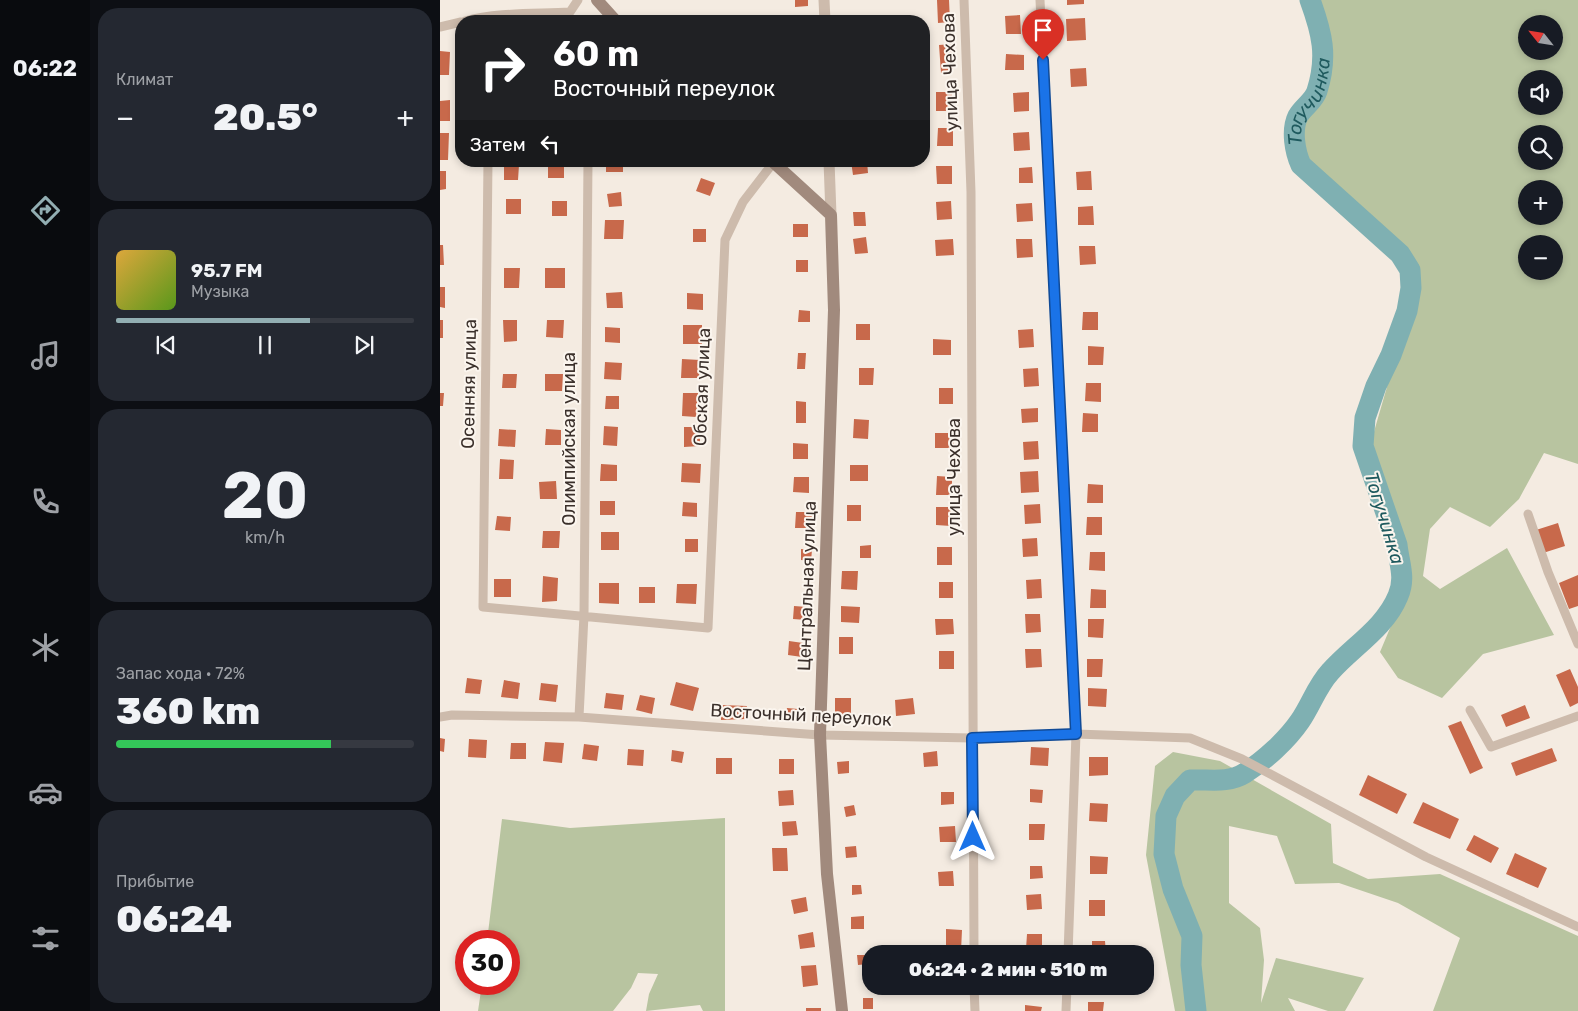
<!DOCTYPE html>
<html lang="ru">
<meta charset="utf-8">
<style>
body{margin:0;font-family:Rubik,sans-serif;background:#242831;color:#f1f3f6;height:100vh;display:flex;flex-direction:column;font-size:19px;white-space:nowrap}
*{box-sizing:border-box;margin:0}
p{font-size:16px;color:#9ea1a6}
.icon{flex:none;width:28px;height:28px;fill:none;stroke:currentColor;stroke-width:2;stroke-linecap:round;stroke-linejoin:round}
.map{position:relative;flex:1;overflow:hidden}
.side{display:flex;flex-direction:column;gap:8px;padding:8px;background:#0d0f14;width:350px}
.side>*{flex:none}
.top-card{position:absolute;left:15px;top:15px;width:475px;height:152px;border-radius:20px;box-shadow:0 2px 8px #0003;background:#202124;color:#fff;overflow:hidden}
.needle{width:32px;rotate:300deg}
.fabs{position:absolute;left:1078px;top:15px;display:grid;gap:10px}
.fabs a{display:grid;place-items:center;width:45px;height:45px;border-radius:50%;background:#171b24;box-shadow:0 2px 8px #0003;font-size:25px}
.speed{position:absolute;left:15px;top:930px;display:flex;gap:10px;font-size:25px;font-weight:700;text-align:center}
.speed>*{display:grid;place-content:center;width:65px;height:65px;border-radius:50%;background:#171b24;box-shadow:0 2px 8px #0003;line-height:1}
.speed .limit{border:8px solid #d22;background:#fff;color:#111}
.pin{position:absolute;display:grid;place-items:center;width:42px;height:42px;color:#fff;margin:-51px -21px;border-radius:50% 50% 50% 0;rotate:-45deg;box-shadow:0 0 5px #0007}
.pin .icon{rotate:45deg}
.me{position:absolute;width:55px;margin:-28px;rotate:0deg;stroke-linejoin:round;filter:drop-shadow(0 0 4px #0008)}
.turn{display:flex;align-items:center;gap:18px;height:105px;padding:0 15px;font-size:22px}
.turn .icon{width:65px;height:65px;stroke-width:2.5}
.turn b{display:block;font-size:35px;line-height:42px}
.then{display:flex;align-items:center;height:48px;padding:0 15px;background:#0003;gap:10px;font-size:19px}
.big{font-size:38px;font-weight:800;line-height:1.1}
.side .tile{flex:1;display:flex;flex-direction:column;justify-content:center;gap:8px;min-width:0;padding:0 18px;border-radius:20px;background:#242831}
.side .dial{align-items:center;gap:0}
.dial b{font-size:65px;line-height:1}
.song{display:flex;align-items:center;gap:15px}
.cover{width:60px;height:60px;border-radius:8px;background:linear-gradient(135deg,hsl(40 70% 55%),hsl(90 70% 35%))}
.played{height:5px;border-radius:2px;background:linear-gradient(90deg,#92aeb2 65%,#363941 65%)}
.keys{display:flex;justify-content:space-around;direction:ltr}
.heat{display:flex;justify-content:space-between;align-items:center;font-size:28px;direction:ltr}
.charge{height:8px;border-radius:4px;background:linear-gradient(90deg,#34c759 72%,#363941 0)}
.trip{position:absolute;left:422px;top:945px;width:292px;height:50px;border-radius:20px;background:#171b24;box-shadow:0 2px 8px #0003;font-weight:800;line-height:50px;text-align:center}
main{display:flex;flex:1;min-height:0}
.menu{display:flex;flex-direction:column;width:90px;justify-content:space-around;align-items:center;background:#090b0e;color:#9ea1a6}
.menu .icon{width:35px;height:35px}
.menu .active{color:#92aeb2}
.menu b{font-size:22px;color:#f1f3f6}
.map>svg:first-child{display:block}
.green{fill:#b8c4a0;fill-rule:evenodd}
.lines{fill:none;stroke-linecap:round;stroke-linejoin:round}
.river{stroke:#7fb0b2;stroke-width:21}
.building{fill:#c8694b}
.minor{stroke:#cdbbac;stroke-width:9}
.tertiary{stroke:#cdbbac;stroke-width:11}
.secondary{stroke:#a18a7d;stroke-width:12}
.route-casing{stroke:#114b97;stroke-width:12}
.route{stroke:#1a73e8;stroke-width:9}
.labels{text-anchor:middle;stroke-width:4;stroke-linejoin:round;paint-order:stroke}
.street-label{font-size:18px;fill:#3b302b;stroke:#fbf5ee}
.water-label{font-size:19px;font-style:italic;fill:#1f5a5e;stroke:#fbf5ee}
</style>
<main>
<nav class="menu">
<b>06:22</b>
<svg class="icon active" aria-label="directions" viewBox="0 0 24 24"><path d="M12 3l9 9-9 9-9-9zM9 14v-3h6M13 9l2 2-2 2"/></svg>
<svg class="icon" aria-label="music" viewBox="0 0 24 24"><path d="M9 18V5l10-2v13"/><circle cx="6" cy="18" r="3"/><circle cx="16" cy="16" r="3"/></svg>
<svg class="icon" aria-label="phone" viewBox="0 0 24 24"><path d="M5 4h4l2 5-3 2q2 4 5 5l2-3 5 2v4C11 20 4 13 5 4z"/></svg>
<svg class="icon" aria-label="climate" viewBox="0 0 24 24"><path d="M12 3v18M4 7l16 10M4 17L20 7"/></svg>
<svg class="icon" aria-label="car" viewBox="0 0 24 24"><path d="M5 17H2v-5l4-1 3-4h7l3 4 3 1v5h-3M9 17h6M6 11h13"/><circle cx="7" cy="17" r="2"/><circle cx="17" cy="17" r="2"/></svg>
<svg class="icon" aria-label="filters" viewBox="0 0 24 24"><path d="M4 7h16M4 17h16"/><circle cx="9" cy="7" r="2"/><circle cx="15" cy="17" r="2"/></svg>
</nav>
<section class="side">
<div class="tile"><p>Климат</p>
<div class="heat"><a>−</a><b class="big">20.5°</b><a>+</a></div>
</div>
<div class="tile">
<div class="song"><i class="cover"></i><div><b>95.7 FM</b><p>Музыка</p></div></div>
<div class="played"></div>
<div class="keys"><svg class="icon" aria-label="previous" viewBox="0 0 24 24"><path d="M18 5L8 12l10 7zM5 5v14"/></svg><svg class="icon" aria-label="pause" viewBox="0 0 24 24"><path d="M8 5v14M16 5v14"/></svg><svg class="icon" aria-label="next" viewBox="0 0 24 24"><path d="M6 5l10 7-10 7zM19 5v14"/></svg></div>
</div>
<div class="tile dial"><b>20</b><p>km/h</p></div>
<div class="tile"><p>Запас хода · 72%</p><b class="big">360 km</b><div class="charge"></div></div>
<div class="tile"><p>Прибытие</p><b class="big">06:24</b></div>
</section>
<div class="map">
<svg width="1138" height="1011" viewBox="0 0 1138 1011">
<rect width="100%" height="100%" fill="#f4ebe1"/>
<!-- green -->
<path class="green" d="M870,0h268v464l-34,-11 -25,46 -29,28 -40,-20 -20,22 -7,47 17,13 67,-41 47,87 -71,19 -41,44 -44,-20 -18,-26 29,-69 -21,-87 -17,-54 49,-169 -10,-3 -10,-16 -99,-89c-6,-13 -10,-35 -3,-49 5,-9 16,-15 19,-25 11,-35 5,-58 -7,-91zM1086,24h28v27h-28zM1086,79h28v27h-28zM1086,134h28v27h-28zM1086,189h28v27h-28zM1086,244h28v27h-28z
M733,752l47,9 111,63 2,39 35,16 72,-5 138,62v75h-145l27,-73 -62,-35 -59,-20 -44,1 -18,-48 -48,-10v77l31,25 4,32 -3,43 15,-45 88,20 -19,33h-17l-40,-13 7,13h-120l-29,-156 9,-89z
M285,818v193h-22l-3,-6 -54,6 3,-17 9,-20 -20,-1 -7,15 -18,23h-135l4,-27h27v-43h-22l15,-122 68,9z"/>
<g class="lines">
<!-- river -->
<path class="river" id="s1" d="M756,1011l-5,-46 1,-29 -19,-47 -9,-35 2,-38 9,-20 15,-16c19,-1 37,4 55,-7 20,-13 42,-33 55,-52 11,-16 17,-35 30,-49 22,-25 55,-44 68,-76 8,-18 1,-33 -1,-51l-34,-99 2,-28 11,-32 15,-31 16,-44 4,-23 -1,-18 -10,-16 -99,-89c-6,-13 -10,-35 -3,-49 5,-9 16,-15 19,-25 11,-35 5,-58 -7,-91"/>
</g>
<!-- building -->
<path class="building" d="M355,0h13v6l-13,1z
M497,0h12l1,22 -12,1z
M627,0h17v4l-17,1z
M580,15l1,19h-15l-1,-18z
M645,18l1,22 -19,1 -1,-22z
M512,44l1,28 -12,1 -2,-28z
M0,51l10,1 -1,23h-9z
M566,54l18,1v15h-19z
M646,68l1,18 -16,1 -1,-18z
M496,92h16v19h-16z
M589,92v19l-15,1 -1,-19z
M10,100v21h-10v-20z
M498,128h15v18h-16z
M589,132l1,18 -16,1 -1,-18z
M0,133h9l-1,27h-8z
M108,161h16v17h-16z
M166,161h17v11h-17z
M411,161h16l1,12 -15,2z
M64,165h15l-1,15h-14z
M496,166h16v18h-15z
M592,167l1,16h-14v-15z
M0,171h6v18l-6,1z
M651,171l1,19h-15l-1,-18z
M261,178l14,5 -5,13 -14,-5z
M181,192l1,14 -13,1 -2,-13z
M66,199h15v15h-15z
M112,201h15v15h-15z
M511,201l1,18 -15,1 -1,-18z
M592,203l1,18 -16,1 -1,-18z
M653,206l1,19h-16v-18z
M413,212h12l1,14h-12z
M165,220h19l-1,19h-19z
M353,224h15v13h-15z
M253,229h13v13h-13z
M426,237l2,16 -13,1 -2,-15z
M513,239l1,16 -18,1 -1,-16z
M576,239h16l1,18 -16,1z
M0,245h3l1,20h-4z
M639,246h16l1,18 -16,1z
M356,260h12v12h-12z
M64,268h16l-1,20h-15z
M105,268h20v20h-20z
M0,287h5v21l-5,-1z
M182,292l1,16h-16l-1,-15z
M247,293l16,1v16l-16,-1z
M359,310l11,1v11h-12z
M643,312h15v18h-16z
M0,320h3v18h-3z
M63,320h14v21l-13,1z
M107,320h17l-1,18 -17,-1z
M416,324h14v16h-14z
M243,325h19v19h-19z
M165,327l15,1v15l-15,-1z
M593,329l1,18 -15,1 -1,-18z
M493,339l18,1v15h-18z
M648,346l16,1 -1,18h-15z
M358,353h8l-1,16h-8z
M242,359l18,1 -1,18h-18z
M165,362l17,1 -1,17 -17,-1z
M419,368h15l-1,17h-14z
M598,368l1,18 -15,1 -1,-18z
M63,374h14l-1,14h-14z
M105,374h18l-1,17h-17z
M646,383h15v19l-16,-1z
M499,388h14v16h-14z
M0,393h4l-1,13h-3z
M243,393h15l-2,24 -14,-1z
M166,396h13v13h-14z
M356,401l10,1v21h-10z
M598,408v14l-16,1 -1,-14z
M643,413l15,1v18h-16z
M414,419l15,1 -1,19 -15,-1z
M164,426l14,1 -1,19 -14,-1z
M244,427h16v19l-16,1z
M59,429l17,1 -1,17 -17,-1z
M106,429l15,1v15h-16z
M495,433h19v15h-19z
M598,441l1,18 -15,1 -1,-18z
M353,443l15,1v15h-15z
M60,459l14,1 -1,19h-14z
M242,463l19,1 -1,19 -19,-1z
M161,464l16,1v16h-17z
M410,465h18v16h-18z
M598,471l1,21 -18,1 -1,-21z
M497,476l15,1v18h-16z
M354,477h15v16l-16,-1z
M116,481l1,18h-17l-1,-17z
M648,484l15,1v18h-16z
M160,501h15v14h-15z
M243,502l14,1v14l-15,-1z
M600,504l1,19 -16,1 -1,-19z
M407,505h14v16h-14z
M496,507h16l-1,19 -15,-1z
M356,512h16l-1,16h-16z
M57,516l14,1 -1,14 -15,-1z
M647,517h15v18h-16z
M1118,523l7,23 -22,7 -7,-23z
M103,531h17l-1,17h-17z
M161,532h18v18h-18z
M597,538l1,18 -15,1 -1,-18z
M245,539h13v13h-13z
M431,545v13h-11v-12z
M497,547h15v18h-15z
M361,549l11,1 -1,11 -10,-1z
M650,552h15v19l-16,-1z
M402,571h16l-1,19 -16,-1z
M1138,575v31l-9,3 -10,-26z
M103,576l15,2 -1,23 -15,1z
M54,579h17v18h-17z
M601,579l1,19 -15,1 -1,-19z
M499,582h14v16h-14z
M159,583h20v21l-20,-1z
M237,584h20l-1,20 -20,-1z
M199,587h16v16h-16z
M651,589l15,1v18h-16z
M354,606l13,1 -1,13 -13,-1z
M401,606l19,1 -1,16 -18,-1z
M585,614h15l1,18 -15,1z
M495,619h18l1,15 -18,1z
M648,619h16l-1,19 -15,-1z
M399,637h14v17h-14z
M349,641l14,2 -1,14 -14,-2z
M585,649h16l1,18 -16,1z
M499,651h15v18h-15z
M647,659h16l-1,18h-15z
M1130,669l8,18v16l-8,4 -14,-32z
M27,678l15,2 -2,14 -15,-1z
M64,680l16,3 -2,16 -17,-2z
M236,682l23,6 -6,23 -23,-6z
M101,683l17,2 -2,17 -17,-2z
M648,688l19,1 -1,18 -18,-1z
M166,693l18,2 -2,15 -18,-2z
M200,695l15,3 -3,16 -16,-4z
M395,698h16v18h-16z
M473,698l2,16 -19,2 -1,-16z
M281,705l26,1 -2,13 -24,1z
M1085,705l5,13 -24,9 -5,-12z
M347,708l11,1 -1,12 -12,-2z
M1021,721l22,47 -13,6 -22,-48z
M0,738l5,1 -1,13 -4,-1z
M29,739l18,1 -1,18 -18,-1z
M105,742l19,1 -2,20 -19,-2z
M71,743h15v16h-16z
M144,744l15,2 -2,15 -15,-2z
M591,747l18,1 -1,18 -18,-1z
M1112,748l5,13 -41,15 -5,-13z
M188,749l16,1 -1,16 -16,-1z
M232,750l12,2 -2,11 -11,-2z
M497,751l1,15 -14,1 -1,-14z
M649,757h19v18l-19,1z
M276,758h16v16h-16z
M339,759h15v15h-15z
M409,761v12l-11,1 -1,-12z
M928,775l39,19 -10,20 -38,-19z
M590,789l13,1 -1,13 -12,-1z
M353,790l1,15 -15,1 -1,-15z
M501,792h13v12l-13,1z
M983,802l36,17 -9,20 -37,-16z
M650,803l18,1 -1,18 -18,-1z
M414,805l2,10 -10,2 -2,-10z
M356,821l2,14 -15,1 -1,-14z
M589,824h16l-1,16h-15z
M515,826l1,16h-16l-1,-15z
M1034,835l25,13 -8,15 -25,-13z
M416,846l1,11 -11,1 -1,-11z
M332,848h15l1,23h-15z
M1075,853l32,15 -9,20 -32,-14z
M650,856l18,1 -1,17h-17z
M590,866h12l1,12 -13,1z
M513,871l1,15h-15l-1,-14z
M412,885h9l1,9 -10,1z
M601,894l1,15 -15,1 -1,-15z
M366,897l2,14 -14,3 -3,-14z
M649,900h16v16h-16z
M424,916v13h-13v-12z
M506,929l16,1 -1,21 -15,1z
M373,932l2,15 -15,2 -2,-14z
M587,934h15v16l-16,-1z
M652,941h13l1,13h-14z
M417,955h10l1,9 -10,1z
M376,965l2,20 -15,2 -2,-21z
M423,998h10v11h-10z
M648,1002h16l-1,9h-15z
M585,1005l17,2 -1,4h-16z
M366,1008h15v3h-15z"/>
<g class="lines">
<!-- minor -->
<path class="minor" d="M524,0l7,192 3,762
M600,0l36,734 -8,220
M25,21c33,-9 70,-7 105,-9l8,-12
M0,27l21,-5
M48,161l-5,446 225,21 17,-388 18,-38 30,-39
M1088,514l20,58 30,72
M1030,710l21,37 87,-31
M0,717l12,-2 127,2 241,18 152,3 104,-4 114,4 52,21 184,98 152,70
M139,717l5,-102 4,-454
M534,986l1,25
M626,1011l1,-25"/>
<!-- tertiary -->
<path class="tertiary" d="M384,0l1,21
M389,161l2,54"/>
<!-- secondary -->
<path class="secondary" d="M157,0l19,21
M332,161l59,54 3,95 -14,425 7,139 15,137"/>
</g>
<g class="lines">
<defs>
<path id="route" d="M533,837l-1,-99 104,-4 -33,-674"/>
</defs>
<!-- route casing -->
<use href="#route" class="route-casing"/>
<!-- route -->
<use href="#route" class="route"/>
</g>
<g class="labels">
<!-- street labels -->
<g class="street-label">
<text transform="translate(510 72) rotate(-92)" y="6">улица Чехова</text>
<text transform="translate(29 384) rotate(-89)" y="6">Осенняя улица</text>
<text transform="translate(262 387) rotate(-88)" y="6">Обская улица</text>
<text transform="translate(129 439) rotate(-90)" y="6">Олимпийская улица</text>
<text transform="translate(514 477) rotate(-90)" y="6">улица Чехова</text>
<text transform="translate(367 586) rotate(-88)" y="6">Центральная улица</text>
<text transform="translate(361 715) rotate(3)" y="6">Восточный переулок</text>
</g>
<!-- water labels -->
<g class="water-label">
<text dy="7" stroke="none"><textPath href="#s1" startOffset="1098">Тогучинка</textPath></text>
<text transform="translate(945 518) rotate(73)" y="7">Тогучинка</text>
</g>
</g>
</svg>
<div class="fabs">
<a><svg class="needle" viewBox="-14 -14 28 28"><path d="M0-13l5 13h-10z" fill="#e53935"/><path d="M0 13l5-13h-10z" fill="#9ea1a6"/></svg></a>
<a><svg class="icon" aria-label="sound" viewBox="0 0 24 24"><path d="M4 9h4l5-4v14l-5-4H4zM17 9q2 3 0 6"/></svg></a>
<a><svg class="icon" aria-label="search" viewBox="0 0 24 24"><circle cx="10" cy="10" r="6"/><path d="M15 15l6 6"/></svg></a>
<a>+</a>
<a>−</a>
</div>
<div class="speed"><div class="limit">30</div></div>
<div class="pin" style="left:603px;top:60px;background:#d93025"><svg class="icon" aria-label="arrive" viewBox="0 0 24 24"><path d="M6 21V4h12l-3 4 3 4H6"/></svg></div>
<svg class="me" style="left:533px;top:837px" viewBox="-20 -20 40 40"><path d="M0-17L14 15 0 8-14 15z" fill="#1a73e8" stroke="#fff" stroke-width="4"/></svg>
<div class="trip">06:24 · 2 мин · 510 m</div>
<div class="top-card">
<div class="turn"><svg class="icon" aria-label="right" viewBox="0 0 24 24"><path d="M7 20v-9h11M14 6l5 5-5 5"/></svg><div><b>60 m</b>Восточный переулок</div></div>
<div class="then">Затем<svg class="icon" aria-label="left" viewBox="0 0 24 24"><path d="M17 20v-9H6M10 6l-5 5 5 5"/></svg></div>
</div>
</div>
</main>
